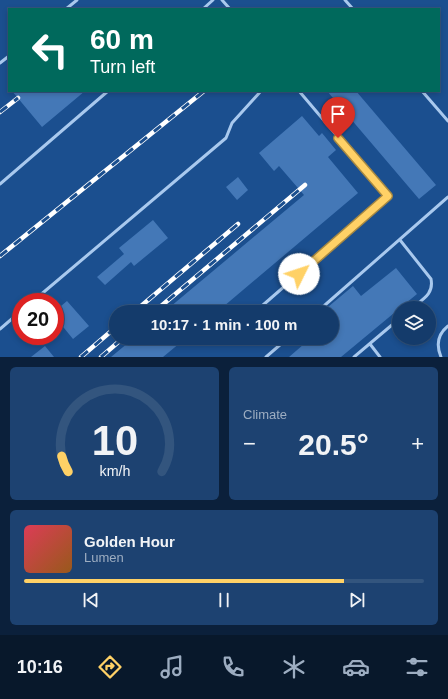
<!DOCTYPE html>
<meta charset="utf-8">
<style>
body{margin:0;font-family:Helvetica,sans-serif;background:#1d4271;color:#f1f3f6;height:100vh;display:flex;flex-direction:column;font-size:15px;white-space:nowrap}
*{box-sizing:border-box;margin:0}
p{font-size:13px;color:#9dadc1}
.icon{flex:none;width:22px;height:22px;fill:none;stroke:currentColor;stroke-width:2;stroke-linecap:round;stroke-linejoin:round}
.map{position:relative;height:357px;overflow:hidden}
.details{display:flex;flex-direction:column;gap:10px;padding:10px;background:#0b203b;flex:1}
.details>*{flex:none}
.hud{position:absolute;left:8px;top:8px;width:432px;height:84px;border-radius:0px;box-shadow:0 2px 6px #0003,0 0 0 1px #33557e;background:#00695c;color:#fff;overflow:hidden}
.buttons{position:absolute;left:392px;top:301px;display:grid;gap:8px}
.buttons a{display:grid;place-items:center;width:44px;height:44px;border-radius:50%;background:#143b6b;box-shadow:0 2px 6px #0003,0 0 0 1px #33557e;font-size:20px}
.speed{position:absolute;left:12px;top:293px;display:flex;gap:8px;font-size:20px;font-weight:700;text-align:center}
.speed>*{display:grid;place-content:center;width:52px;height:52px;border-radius:50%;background:#143b6b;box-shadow:0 2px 6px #0003,0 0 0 1px #33557e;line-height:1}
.speed .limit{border:6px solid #d22;background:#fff;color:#111}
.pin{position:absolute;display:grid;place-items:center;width:34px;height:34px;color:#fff;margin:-41px -17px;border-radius:50% 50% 50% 0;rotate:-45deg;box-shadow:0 0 4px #0007}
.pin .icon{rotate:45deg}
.me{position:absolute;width:44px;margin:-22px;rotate:49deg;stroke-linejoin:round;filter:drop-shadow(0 0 3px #0008)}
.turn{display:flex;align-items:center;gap:14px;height:84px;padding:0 16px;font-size:18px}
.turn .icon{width:52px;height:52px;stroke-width:2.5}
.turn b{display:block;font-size:28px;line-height:34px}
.big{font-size:30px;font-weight:800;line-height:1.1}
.details .tile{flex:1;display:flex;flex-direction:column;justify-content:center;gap:6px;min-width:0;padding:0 14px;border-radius:6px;background:#1d4271}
.details .dial{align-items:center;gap:0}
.dial svg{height:104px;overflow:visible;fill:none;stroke:#33557e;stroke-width:7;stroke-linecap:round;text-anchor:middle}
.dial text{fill:#f1f3f6;stroke:none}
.song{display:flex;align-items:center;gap:12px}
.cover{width:48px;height:48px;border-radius:6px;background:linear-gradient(135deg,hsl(350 70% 55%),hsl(30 70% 35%))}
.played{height:4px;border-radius:2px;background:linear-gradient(90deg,#ffd166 80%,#33557e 80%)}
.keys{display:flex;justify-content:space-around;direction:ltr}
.heat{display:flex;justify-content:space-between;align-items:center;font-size:22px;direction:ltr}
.details .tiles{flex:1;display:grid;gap:10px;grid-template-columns:1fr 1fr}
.tile:last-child{grid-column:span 2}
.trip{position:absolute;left:109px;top:305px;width:230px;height:40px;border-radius:20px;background:#143b6b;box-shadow:0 2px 6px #0003,0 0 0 1px #33557e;font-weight:800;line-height:40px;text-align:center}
.tab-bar{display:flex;height:64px;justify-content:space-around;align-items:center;background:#08182b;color:#9dadc1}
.tab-bar .icon{width:28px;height:28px}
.tab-bar .selected{color:#ffd166}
.tab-bar b{font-size:18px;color:#f1f3f6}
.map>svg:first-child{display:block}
.building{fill:#4478b7}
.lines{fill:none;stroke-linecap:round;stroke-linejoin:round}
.service{stroke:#a9c9ee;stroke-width:3}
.rail-casing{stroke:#fff;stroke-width:4.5}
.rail{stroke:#1b4f8f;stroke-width:3;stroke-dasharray:9;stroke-linecap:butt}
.route-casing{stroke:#a68842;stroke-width:10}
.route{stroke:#ffd166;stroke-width:7}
</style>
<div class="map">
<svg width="448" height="357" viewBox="0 0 448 357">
<rect width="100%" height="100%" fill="#1b4f8f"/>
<!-- building -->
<path class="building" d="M12,91h73l-43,36z
M327,91h29l80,94 -17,14z
M302,116l17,20 3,-3 14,17 -8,7 30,36 -141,119h-53l140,-117 -25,-29 -5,5 -15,-18z
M238,177l10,13 -11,10 -11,-13z
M153,220l15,18 -34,28 -3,-4 -26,23 -8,-8 27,-23 -5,-6z
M396,268l21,26 -76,63h-52l22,-19h21v-26h-10l31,-26 8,10z
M67,301l22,25 -16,13 -18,-22v-6z
M134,338h52l-23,19h-52z
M45,346l9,11h-23z"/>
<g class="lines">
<!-- service -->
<path class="service" d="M222,0l8,9
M345,0l8,9
M66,9l11,-9
M203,9l10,-9
M0,63l9,-7
M422,91l26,30
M0,184l108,-93
M400,240l31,39c3,15 -8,20 -19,29
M32,302l194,-164 6,-15 29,-32
M255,312l133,-116 -89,-105
M317,312l131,-115
M0,329l21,-18
M370,344l10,13
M266,357l22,-19
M354,357l45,-38
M441,357c-5,-12 -3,-23 7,-31"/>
<defs>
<path id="rail" d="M0,112l18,-14
M0,256l204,-165
M134,312l104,-88
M154,312l151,-127
M81,357l35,-30
M101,357l22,-19"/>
</defs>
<!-- rail casing -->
<use href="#rail" class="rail-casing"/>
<!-- rail -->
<use href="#rail" class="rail"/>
</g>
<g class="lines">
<defs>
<path id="route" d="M299,274l89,-78 -50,-58"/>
</defs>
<!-- route casing -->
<use href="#route" class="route-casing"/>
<!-- route -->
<use href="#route" class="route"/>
</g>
</svg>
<div class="buttons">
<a><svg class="icon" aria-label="layers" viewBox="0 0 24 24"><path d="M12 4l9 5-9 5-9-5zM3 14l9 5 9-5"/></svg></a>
</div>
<div class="speed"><div class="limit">20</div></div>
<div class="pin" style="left:338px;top:138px;background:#d93025"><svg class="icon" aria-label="arrive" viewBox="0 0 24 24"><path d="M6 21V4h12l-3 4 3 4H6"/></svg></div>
<svg class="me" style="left:299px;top:274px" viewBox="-20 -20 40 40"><circle r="19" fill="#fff"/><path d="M0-13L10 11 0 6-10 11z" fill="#ffd166"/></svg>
<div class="trip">10:17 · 1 min · 100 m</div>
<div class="hud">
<div class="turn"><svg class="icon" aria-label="left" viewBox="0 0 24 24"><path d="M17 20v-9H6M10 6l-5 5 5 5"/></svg><div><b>60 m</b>Turn left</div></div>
</div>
</div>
<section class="details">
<div class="tiles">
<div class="tile dial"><svg viewBox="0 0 100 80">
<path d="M14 69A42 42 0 1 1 86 69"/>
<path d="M14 69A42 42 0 0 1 9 57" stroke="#ffd166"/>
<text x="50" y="56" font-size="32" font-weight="700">10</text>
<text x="50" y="72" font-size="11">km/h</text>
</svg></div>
<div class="tile"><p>Climate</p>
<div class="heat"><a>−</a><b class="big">20.5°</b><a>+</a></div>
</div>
<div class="tile">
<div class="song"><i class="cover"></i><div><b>Golden Hour</b><p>Lumen</p></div></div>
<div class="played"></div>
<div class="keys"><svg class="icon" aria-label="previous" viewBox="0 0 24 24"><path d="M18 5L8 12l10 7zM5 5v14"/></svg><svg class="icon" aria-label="pause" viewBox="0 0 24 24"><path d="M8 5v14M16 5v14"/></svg><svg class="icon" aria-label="next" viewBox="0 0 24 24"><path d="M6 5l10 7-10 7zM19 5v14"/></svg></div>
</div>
</div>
</section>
<nav class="tab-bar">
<b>10:16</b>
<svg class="icon selected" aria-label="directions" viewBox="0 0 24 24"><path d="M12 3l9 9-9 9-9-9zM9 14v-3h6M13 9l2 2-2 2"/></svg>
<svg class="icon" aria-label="music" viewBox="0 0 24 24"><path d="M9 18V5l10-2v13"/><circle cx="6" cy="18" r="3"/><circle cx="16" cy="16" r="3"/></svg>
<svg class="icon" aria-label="phone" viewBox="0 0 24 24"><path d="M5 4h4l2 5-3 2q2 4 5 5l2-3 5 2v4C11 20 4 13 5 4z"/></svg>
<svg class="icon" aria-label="climate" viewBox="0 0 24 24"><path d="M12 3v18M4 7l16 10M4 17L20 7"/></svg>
<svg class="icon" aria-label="car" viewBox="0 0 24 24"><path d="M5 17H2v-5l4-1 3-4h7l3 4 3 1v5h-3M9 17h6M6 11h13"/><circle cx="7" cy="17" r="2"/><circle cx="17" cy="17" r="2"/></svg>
<svg class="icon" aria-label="filters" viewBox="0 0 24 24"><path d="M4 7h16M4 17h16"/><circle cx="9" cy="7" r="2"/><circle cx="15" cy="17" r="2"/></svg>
</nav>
